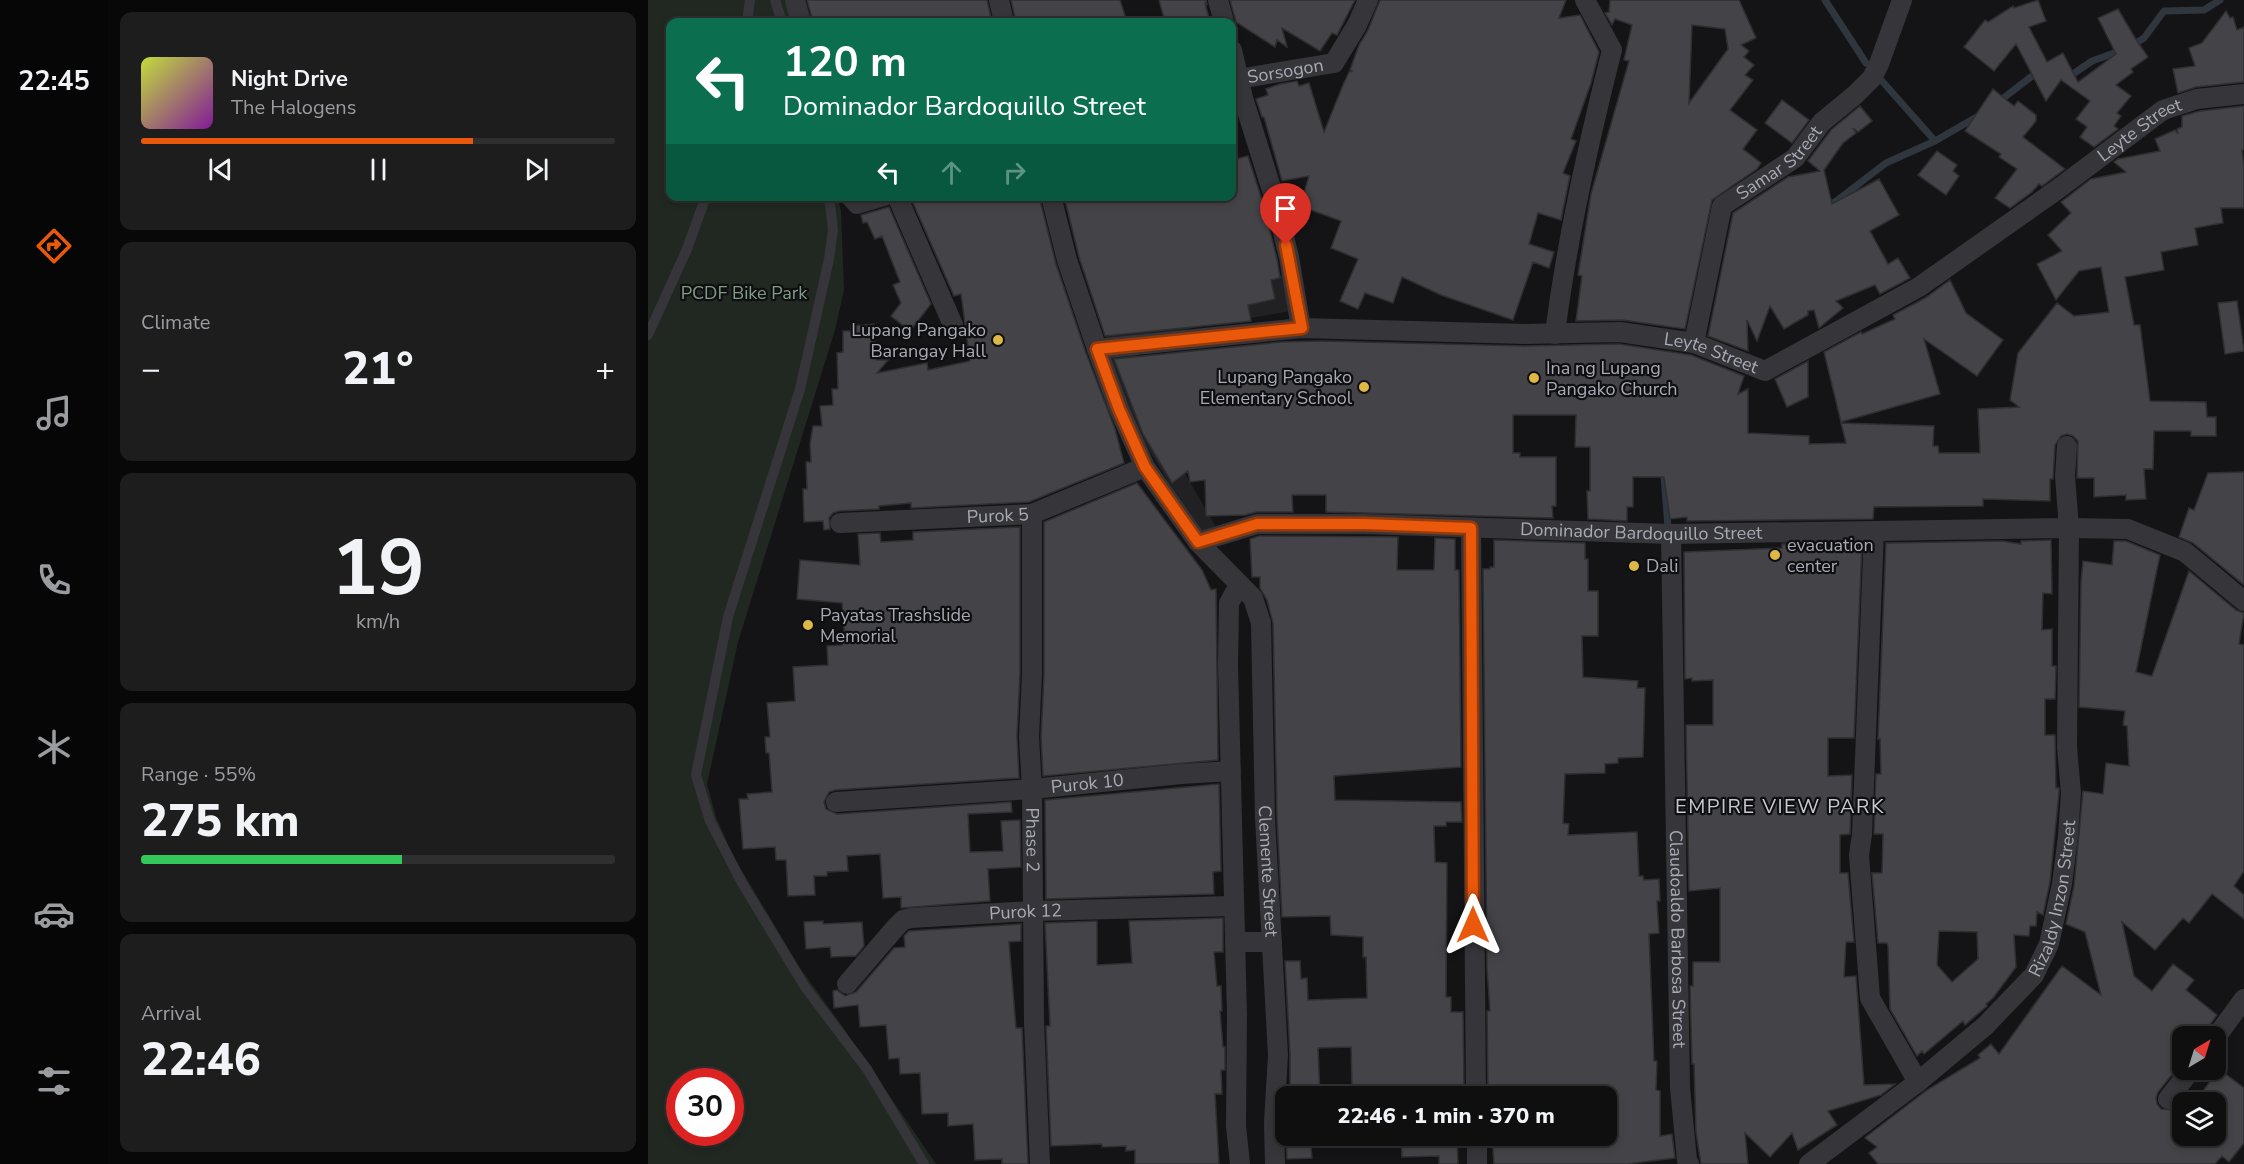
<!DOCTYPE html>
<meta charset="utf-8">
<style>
body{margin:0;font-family:"Nunito Sans",sans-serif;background:#1d1d1e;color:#f1f3f6;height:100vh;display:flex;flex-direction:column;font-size:22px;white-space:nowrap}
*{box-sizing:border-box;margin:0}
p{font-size:20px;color:#9b9c9f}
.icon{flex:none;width:33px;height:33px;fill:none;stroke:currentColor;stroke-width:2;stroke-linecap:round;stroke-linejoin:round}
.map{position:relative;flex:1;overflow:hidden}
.side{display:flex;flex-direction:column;gap:12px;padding:12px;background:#080809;width:540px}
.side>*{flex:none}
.guide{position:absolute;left:18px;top:18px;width:570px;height:183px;border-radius:12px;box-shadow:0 3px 9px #0003,0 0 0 2px #2f2f30;background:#0b6e4f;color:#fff;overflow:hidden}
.needle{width:39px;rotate:38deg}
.buttons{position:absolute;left:1524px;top:1026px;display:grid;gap:12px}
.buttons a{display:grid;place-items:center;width:54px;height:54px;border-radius:12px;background:#0f0f10;box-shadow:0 3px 9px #0003,0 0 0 2px #2f2f30;font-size:30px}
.speed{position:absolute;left:18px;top:1068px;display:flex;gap:12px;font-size:30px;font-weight:700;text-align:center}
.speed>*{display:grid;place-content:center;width:78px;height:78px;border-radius:50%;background:#0f0f10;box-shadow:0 3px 9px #0003,0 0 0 2px #2f2f30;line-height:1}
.speed .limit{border:9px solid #d22;background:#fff;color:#111}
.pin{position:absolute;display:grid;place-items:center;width:51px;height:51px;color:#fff;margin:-62px -26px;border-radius:50% 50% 50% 0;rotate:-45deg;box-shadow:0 0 6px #0007}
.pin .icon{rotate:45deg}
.me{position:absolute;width:66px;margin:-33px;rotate:0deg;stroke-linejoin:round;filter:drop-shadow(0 0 4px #0008)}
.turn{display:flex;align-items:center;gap:21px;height:126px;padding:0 18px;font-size:27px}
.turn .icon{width:78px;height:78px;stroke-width:2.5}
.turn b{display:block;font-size:42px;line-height:51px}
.lanes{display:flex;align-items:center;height:57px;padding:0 18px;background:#0003;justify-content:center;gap:30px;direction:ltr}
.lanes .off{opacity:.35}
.big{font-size:45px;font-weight:800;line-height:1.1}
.side .card{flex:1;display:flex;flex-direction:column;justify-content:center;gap:9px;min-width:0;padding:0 21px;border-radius:12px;background:#1d1d1e}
.side .dial{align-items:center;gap:0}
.dial b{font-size:78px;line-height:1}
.song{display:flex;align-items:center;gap:18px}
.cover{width:72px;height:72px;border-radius:9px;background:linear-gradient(135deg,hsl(70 70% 55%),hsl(290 70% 35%))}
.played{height:6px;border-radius:3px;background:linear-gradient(90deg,#ea580c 70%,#2f2f30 70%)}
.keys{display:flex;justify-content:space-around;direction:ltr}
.heat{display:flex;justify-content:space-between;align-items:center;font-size:33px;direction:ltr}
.charge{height:9px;border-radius:4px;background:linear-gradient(90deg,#34c759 55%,#2f2f30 0)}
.trip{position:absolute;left:627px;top:1086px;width:342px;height:60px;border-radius:12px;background:#0f0f10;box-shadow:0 3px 9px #0003,0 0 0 2px #2f2f30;font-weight:800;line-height:60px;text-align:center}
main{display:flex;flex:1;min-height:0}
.tabs{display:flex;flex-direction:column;width:108px;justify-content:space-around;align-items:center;background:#060606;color:#9b9c9f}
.tabs .icon{width:42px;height:42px}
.tabs .selected{color:#ea580c}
.tabs b{font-size:27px;color:#f1f3f6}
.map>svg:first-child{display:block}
.built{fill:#212023}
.green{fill:#212822;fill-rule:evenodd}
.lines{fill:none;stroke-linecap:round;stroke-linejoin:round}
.stream{stroke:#2f363d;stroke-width:7}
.building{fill:#444448;stroke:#2f2e31;stroke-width:1.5;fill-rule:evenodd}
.lane{stroke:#36363a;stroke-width:10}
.street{stroke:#36363a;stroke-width:20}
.route-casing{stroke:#983908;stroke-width:15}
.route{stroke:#ea580c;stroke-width:10}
.poi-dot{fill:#dcb845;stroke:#0f0f11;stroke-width:2}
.labels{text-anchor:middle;stroke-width:4.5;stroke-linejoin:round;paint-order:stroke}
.street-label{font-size:18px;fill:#a8aab4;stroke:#0f0f11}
.park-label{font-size:18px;fill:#819d85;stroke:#0f0f11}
.poi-label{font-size:18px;fill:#a8aab4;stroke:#0f0f11;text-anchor:start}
.neighbourhood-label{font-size:20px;letter-spacing:1.5px;fill:#c8cad1;stroke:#0f0f11}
</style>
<main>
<nav class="tabs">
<b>22:45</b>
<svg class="icon selected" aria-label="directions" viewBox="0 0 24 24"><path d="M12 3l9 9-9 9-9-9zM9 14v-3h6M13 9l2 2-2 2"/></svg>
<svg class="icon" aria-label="music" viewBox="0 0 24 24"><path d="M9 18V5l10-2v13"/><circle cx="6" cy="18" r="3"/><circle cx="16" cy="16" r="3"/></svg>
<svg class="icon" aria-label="phone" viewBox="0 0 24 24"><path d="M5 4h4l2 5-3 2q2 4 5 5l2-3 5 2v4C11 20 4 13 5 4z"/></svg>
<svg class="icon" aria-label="climate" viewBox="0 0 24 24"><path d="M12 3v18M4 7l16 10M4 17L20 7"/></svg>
<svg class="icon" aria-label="car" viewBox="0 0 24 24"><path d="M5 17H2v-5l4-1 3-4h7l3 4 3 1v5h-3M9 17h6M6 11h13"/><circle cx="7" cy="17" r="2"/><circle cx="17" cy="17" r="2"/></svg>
<svg class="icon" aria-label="filters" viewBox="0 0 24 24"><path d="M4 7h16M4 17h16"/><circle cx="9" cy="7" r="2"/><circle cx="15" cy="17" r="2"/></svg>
</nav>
<section class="side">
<div class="card">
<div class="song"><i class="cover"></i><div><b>Night Drive</b><p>The Halogens</p></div></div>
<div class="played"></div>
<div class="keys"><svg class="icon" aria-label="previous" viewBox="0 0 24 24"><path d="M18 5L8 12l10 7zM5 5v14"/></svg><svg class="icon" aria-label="pause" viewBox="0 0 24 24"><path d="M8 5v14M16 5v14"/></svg><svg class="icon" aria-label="next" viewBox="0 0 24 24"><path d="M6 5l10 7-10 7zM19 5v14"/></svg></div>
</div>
<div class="card"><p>Climate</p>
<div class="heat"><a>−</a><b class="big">21°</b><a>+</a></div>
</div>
<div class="card dial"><b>19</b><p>km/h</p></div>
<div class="card"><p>Range · 55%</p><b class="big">275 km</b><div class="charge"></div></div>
<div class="card"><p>Arrival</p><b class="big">22:46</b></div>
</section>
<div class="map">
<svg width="1596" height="1164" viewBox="0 0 1596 1164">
<rect width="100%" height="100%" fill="#141416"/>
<!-- built -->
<path class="built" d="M639,274l4,37 -183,32 -7,-19z
M489,349l5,50 74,128 -17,7 -79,-133 -11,-50z"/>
<!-- green -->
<path class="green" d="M0,0h141l6,22h-125v174l168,1 3,15 3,78 -9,40 -97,312 -31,142 9,33 16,37 68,114 40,55 96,141h-288zM32,1082h50v50h-50z"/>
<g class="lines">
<!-- stream -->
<path class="stream" d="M1177,0l41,63
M1418,74h7l19,-13 36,-13 16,-10 20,-27 40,-1 16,-10
M1234,81l53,60
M1349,103l35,-27h8
M1177,206l10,-4 51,-39 49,-22 45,-26
M1016,476l4,51"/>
</g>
<!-- building -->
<path class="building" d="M159,0h180l5,22h-179z
M363,0h109l7,22h-87l-2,-4 -22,4z
M511,0h47l1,4 -2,-1 5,19h-45z
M582,0h125l-18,35 -5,-2 -12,18 -38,-23 5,19 -10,-7 -2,7 -39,-25z
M732,0h186l-7,18 21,-3 19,37 -8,31 -20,56 5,2 -13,32 7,3 -9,44 -23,-7 -9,31 25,8 -5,16 -16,-6 -20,58 -72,-25 -39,-18 -9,26 -28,-10 -7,16 -18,-8 18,-42 -27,-11 10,-27 -41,-15 9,-30 -27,5 -18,-64h-2l-6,-18 12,-4 -2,-6 14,-5 17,-3 2,5 10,-3 15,49 19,-47 6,-13 3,-1 -2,-1 9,-25 9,-15z
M962,0h129l17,38 -15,7 8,6 -5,6 10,8 -9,10 8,5 -23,30 27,20 -14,19 18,14 -4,6 -45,31 -27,129 -63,-9 -46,1 6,-45 -4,-1 13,-81 38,-133 -5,-1 8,-35 -17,-6 -3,6 -7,-12 4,-1zM1044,25l33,4 3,20 -39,54z
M1390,0l8,21 -17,6 18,35 16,-9 15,29 38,-28 -18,-36 20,-9 17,29 13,19 -17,12 2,3 -17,13 15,11 -14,17 4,3 -7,10 4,3 -24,18 -14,-10 7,-10 -11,-8 14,-18 -29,-21 -15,21 -30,-57 -22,27 -30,-24 21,-27 3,2 25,-16 1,2z
M1578,11l4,7 3,-1 4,13 7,-3v55l-48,5 -18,6 -5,-24 22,-3 -6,-18 13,-5z
M1345,89l21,17 4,-5 18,14v6l-13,16 42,32 -23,17 -3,-2 -7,8 -22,16 -15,-10 22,-29 -18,-12 2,-3 -36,-23z
M1134,100l27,20 -17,23 -27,-20z
M1212,106l12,15 -14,11 -5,-4 3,5 -13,10 -19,27 8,34 47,-25 20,36 -29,16 18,33 10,-6 12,20 -30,16 -5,-9 -39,16 7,7 -24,20 -5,-18 -6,1v4l-24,14 -14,-23 -13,35 -10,-21 1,31 -40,-15 25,-123 55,-36 32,-6 -12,-10 23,-31z
M1596,106v44h-2l2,17v41h-23l2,15 -28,5 3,17 -37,7 3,18 -39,7 9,48h6l10,76 56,1 1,15h9v19h-25v-5h-37l-1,38h-9l2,30 -20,1v-5l-32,2v-19h-17l1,-37 -5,-5 -6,-2 -6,2 -6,9 -2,34h-3v22l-67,-2v7l-109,1 -1,12 -186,2v-4l-17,2 -6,-42h-31v30h-6v14l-39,-2 -1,-28h3v-44h-15l1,-32h-63v38h7v4h36v49h-4l1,12 -227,-6v-17h-34l1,17h-36l-12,3 -39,1 -1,-36 -15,2 -2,-11 -16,12 -29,-49 -29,-75 167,-17 41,-1 203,5 94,-2 72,11 53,21 -6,18 10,-5v44l61,3v8l37,-1 -5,-20 93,3 -1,20h5l1,7h41l-2,-44 41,-2 -9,-7 8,-47 39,-50 17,13 35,-4 -8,-45 -22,4 -23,29 -19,-36 25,-13 -14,-16 23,-22 -10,-11 30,-23 35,-7 -12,-10 4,-3 42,-8 -5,-12 20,-9 3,4 -1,-5 5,-2v-11l18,-5z
M1289,151l20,14 -4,6 6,5 -13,19 -28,-20z
M600,156l15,47 14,56 3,19 -9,2 4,19 -27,6 3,16 -146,15 -26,-79 -15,-61h172l-4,-15v-21z
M262,196h129l17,68 30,89 29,76 9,34 -95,39 -118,6v-5l-32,3v3l-40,2 -6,2 -4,5 1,11 -6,1 -1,-9 -19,1 -1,-33h4l-1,-27h5l-1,-18 3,-18h9l-2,-20 13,-1 -1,-16h6l-1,-36 6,-1v-21h8v-5l23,-2 3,36h11l-11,13 50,-10 1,7 42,-9 -9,-67 -7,2z
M241,207l42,97 -21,27 -19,-15 10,-13 -8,-18 7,-3 -18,-46 -7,3 -8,-17 -4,1 -2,-8z
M1302,280l16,33 37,27 -26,36 -53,-37 16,55 -99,28 -17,-70 37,-20 1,2 33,-15 -2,-4 32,-17z
M1589,301l7,50 -19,3 -7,-51z
M1160,361v36l-21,10 -12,-28z
M1596,472v113l-51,-42 -14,-6 10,-29 5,2 14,-37z
M489,483l65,87 9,20 5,-1 2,171 -175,16 -2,-39 3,-63v-152z
M372,527v147l-3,62 2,42 -184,12 -6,2 -5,10 2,7 11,5 174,-12 1,10 -44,2 2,38 33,-1 -2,-30 19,-1 1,47 -33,2 2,32 -89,7v-11l-18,1 -3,-44 -33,2 1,15 -21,1v4h-13l1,19 -27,1 -2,-36h-10l-1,-13 -32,2 -4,-50h9l-1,-5 25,-2 -3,-39h-3l-1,-16h5l-3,-34 28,-2 -2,-34 35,-2 -1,-19 15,-1v-4h3l-3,-38 -45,-4 3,-39 60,5 -2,-31 22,-1 1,9 32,-2v-8z
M611,536l139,1 -1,33h37l1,-32 20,1v31h4l2,197 -127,9 1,24 126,2 1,20h-16v4h-12l1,36 12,1 -1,134h5v15h12l1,76 -42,1v7h-48v-10l-22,1 -1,-40 -33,1 2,48h-30v-42l-5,-93h15l1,18 6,-1 1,22 59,-2 -1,-41h-3v-20l-32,-2 -1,-19 -48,1 -5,-99 -4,-195 -6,-23 -7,-12v-11h-8l-2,-38z
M846,540l91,3v16h3v32h10v45h-16l1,41 55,4 -1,7h8l-2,69 -25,1v5l-13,1v9l-40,1 -2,49 6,1 -1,11 69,-3 2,44h4l1,4 15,-1 1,22h-3l2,32 -10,1 5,127h3l-1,29 4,1v45l12,-2 3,24 -48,6h-133l-2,-28h114v-40h-118l-1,-85h3l-3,-42 -4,-400h7v-2h4z
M1403,540l1,54 -9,-1 -1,37 10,-1v37h4l-1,33h-10v36h10l1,53h3v5l-9,89 -7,33 -6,-3 -1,14h-6l-1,10 -15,-1 2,32 -23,31 -7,6 1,2 -22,19 -2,-4 -39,33 -2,-3 -5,5 -27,-47 -2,-63 -1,-3h-9l-6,-70h10l1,-39h-9l2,-60h5l-1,-35h-2l8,-196 116,-2 19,3v-3zM1291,931l38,1 1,27 -26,23 -15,-17z
M1466,541h12l34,14 -24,117 16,4 37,-105 47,39 8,3 -5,31 5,1v226l-10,15 10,9v24l-32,-25 -23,29 -6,-5 -28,32 -33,-28 12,54 18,15 21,-27 21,16 -8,10 31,25 -11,15 -2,6h-29l7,6v20l-24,30 -2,6 1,6 4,5 11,1 10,-10v36h34v-34h-21l24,-33 25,19v55l-15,19 -7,-6 -7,8h-337l-9,-11 8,-6 -12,-9 2,-2 60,-46 53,-32 -2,-3 13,-11 8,10 63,-88 39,29 -16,-63 -19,-8 8,-38 9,-95 20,3 3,-31 23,3 -2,-40 -4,-1 2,-14 -46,-4 2,-125 2,-21 29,4z
M1214,543l-8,195h-26v38l24,-1 -2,59 -10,1v38h8l6,69h-8l-2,35 12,-1 8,109 31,-1 -14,11 -53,16 9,14 -39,25 -6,-17 -22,24 -25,-24 3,31h-47l-5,-32 -2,-68h-2l-2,-78h3v-24h27v-74l-31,3 -3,-166h27v-45l-21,1v-3l-7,1 -1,-127 98,-4v-4z
M571,784l2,87 -8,1 1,22 -168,5 -1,-99z
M575,918v34h-9l3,34h4l1,25h-2l3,36h2v23h-4l1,24h-7l4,70h-84v-14l-9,1v-5l-24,1v-3l-51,2 -5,-120h4l-5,-103 52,-2v44l35,-2 -3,-42z
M175,921v3l39,-2 2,24 -8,10 -25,1 -1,-10 -24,2 -2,-27z
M373,924v17l-12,1 7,86h6l6,136h-26v-5l-27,1 -2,-36 -25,2v-13l-26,1 -2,-41 -20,1 -1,-16 -10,1 -3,-34 -26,2 -2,-22 -24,3 -1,-17 4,-1 8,6 11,-4 38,-44 11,-1 -1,-11 5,-5z
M638,1136h24l2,22 -25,1z
M753,1136h56l1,28h-19v-8l-37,1z"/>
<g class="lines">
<!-- lane -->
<path class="lane" d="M127,0l7,22
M99,22l3,-22
M181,196l4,34 -4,29 -29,130 -72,228 -32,158 14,46 32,62 63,104 62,82 57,95
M0,335l39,-86 19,-53"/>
<!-- street -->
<g class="street">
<path d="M147,0l6,22"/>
<path d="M351,0l5,22"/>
<path d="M570,0l6,22"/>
<path d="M584,50l11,48 32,102 14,57 12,71"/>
<path id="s1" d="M590,79l96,-16 23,-38 11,-25"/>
<path d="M202,196l7,8 27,-8"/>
<path d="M249,196l56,129"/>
<path id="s2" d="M403,196l16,64 30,89 22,60 26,58 53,75 55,56 8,25 4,195 13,237 -4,67 1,42"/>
<path d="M907,334c12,-96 33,-190 57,-284l-27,-50"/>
<path id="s3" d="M1046,343l28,-137 73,-48 27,-36 33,-27 17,-17 7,-14 23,-64"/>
<path id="s4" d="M449,349l204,-21 224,6 95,-2 74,11 71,28 154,-84 139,-98 105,-79 34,-11 47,-5"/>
<path id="s5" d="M384,514v160l-3,63 3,52 2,232 6,143"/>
<path id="s6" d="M192,523l192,-9 113,-47"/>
<path d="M823,528l5,568"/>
<path d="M1226,531l-12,303 -3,21 11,143 48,84"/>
<path id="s7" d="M1023,534l9,554 7,72 2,4"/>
<path id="s8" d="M550,542l59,-18h107l307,10 398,-6 59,1 57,23 59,49"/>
<path d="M591,585l-10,18 -1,62 9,350 -1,111 4,38"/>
<path id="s9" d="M188,802l196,-13 149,-15 50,-3"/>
<path d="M587,942h37"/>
<path id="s10" d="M199,984l49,-57 7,-7 8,-2 121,-7 201,-5"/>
<path d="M1568,1037l28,-38"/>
<path d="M1520,1099l23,-29"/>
<path d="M829,1136v28"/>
<path id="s11" d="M1161,1164l109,-82 67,-56 49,-51 15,-31 13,-60 6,-48 3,-43 -4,-46 2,-219 -4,-52 2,-30"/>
</g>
</g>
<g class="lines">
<defs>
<path id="route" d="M638,245l16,83 -205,21 22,60 26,58 53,75 59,-18h107l107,4 2,397"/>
</defs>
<!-- route casing -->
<use href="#route" class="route-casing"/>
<!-- route -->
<use href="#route" class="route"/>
</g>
<!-- markers -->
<g class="poi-dot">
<circle cx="350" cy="340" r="6"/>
<circle cx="886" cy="378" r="6"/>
<circle cx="716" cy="387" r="6"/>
<circle cx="1127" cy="555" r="6"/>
<circle cx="986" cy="566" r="6"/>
<circle cx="160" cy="625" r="6"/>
</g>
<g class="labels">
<!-- street labels -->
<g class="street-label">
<text dy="6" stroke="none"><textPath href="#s1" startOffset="48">Sorsogon</textPath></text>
<text dy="6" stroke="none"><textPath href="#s4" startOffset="1122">Leyte Street</textPath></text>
<text dy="6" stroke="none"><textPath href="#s3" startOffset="212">Samar Street</textPath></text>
<text dy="6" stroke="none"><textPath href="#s4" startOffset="618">Leyte Street</textPath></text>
<text dy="6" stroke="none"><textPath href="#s6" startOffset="158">Purok 5</textPath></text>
<text dy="6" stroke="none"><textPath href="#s8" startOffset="446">Dominador Bardoquillo Street</textPath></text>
<text dy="6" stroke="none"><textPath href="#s9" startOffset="252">Purok 10</textPath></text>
<text dy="6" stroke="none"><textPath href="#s5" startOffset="326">Phase 2</textPath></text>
<text dy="6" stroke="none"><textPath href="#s2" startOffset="732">Clemente Street</textPath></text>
<text dy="6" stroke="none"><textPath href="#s11" startOffset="374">Rizaldy Inzon Street</textPath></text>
<text dy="6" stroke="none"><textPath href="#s10" startOffset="208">Purok 12</textPath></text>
<text dy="6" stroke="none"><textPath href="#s7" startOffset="405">Claudoaldo Barbosa Street</textPath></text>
</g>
<!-- park labels -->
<g class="park-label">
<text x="96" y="299">PCDF Bike Park</text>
</g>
<!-- poi labels -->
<g class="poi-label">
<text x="338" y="336" text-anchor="end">Lupang Pangako<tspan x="338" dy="21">Barangay Hall</tspan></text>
<text x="898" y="374">Ina ng Lupang<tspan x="898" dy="21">Pangako Church</tspan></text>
<text x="704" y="383" text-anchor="end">Lupang Pangako<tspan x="704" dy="21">Elementary School</tspan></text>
<text x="1139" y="551">evacuation<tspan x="1139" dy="21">center</tspan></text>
<text x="998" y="572">Dali</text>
<text x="172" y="621">Payatas Trashslide<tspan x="172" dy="21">Memorial</tspan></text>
</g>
<!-- neighbourhood labels -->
<g class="neighbourhood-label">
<text x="1132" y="813">EMPIRE VIEW PARK</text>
</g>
</g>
</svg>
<div class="buttons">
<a><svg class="needle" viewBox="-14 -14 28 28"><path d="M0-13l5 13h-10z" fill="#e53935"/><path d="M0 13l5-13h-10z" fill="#9b9c9f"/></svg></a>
<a><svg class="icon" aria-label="layers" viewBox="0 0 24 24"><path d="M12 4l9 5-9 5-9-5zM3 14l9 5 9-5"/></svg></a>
</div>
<div class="speed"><div class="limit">30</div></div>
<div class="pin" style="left:638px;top:245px;background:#d93025"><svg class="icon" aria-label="arrive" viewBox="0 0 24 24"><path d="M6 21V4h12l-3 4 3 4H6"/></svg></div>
<svg class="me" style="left:825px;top:925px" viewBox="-20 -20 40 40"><path d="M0-17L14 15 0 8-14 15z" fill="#ea580c" stroke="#fff" stroke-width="4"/></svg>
<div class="trip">22:46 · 1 min · 370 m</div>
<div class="guide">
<div class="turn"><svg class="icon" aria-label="left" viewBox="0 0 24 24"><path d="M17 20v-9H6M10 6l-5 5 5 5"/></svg><div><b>120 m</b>Dominador Bardoquillo Street</div></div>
<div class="lanes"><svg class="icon" aria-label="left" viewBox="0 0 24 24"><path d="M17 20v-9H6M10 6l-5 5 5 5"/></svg><svg class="icon off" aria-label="ahead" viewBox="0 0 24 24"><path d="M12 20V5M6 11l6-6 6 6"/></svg><svg class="icon off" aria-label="right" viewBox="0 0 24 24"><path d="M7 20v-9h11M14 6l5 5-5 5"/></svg></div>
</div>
</div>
</main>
